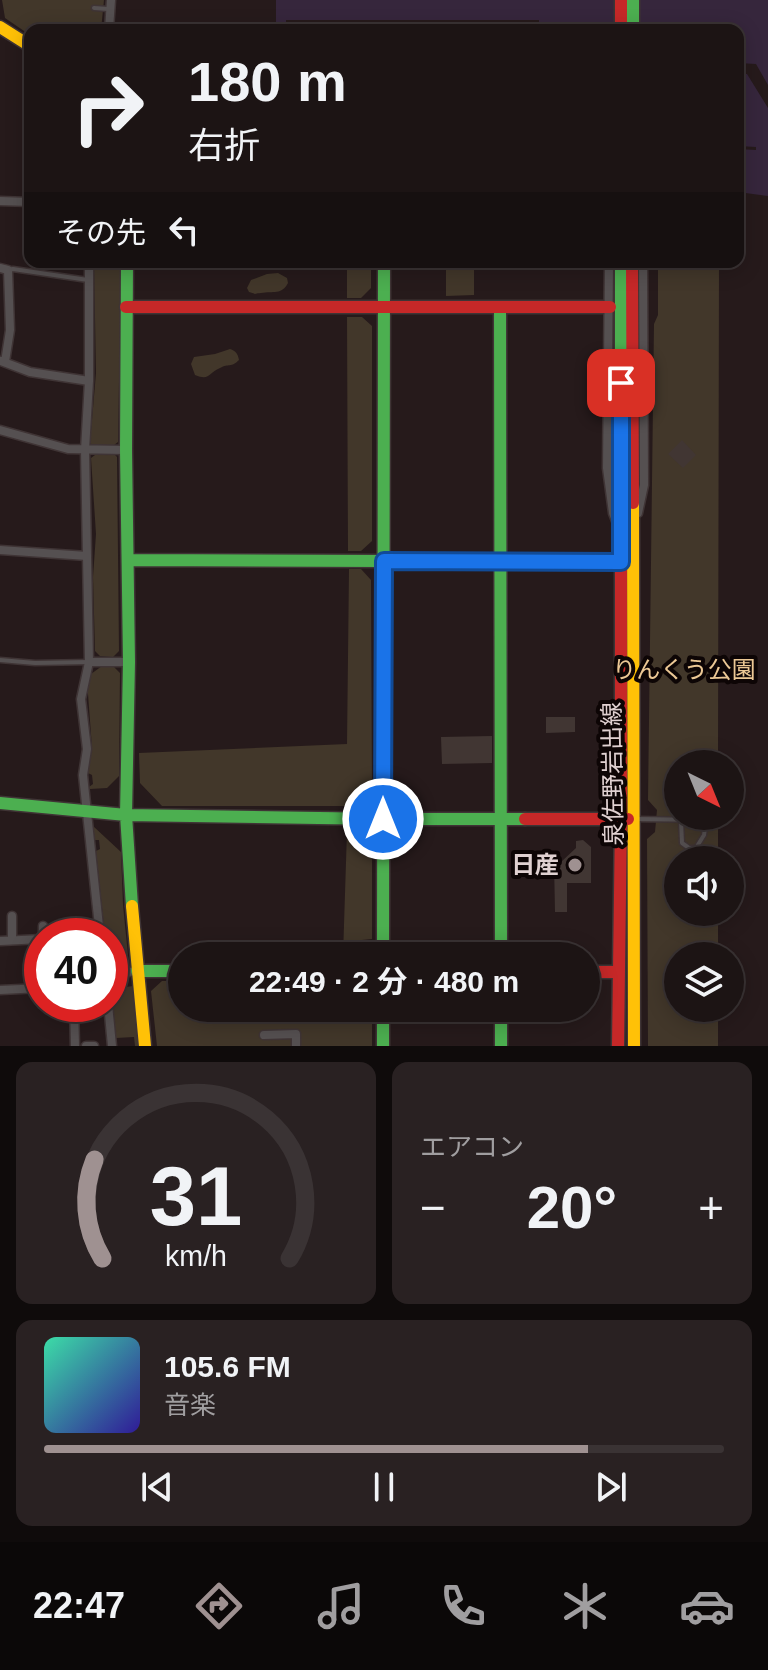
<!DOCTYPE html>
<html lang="ja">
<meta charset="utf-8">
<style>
body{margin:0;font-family:Arial,"Noto Sans JP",sans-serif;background:#292122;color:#f1f3f6;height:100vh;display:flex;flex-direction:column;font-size:30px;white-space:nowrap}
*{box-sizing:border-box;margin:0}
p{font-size:26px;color:#a09ea0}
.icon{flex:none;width:44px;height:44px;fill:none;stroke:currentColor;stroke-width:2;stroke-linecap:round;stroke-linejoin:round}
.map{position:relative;height:1046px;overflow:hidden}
.drawer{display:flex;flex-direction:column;gap:16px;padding:16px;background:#0f0b0b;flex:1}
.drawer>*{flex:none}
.hud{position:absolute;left:24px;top:24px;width:720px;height:244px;border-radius:16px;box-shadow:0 4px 20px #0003,0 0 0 2px #3a3334;background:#1c1414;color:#f1f3f6;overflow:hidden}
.needle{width:52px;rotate:137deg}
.buttons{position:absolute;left:664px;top:750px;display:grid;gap:16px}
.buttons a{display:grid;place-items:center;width:80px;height:80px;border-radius:50%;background:#1c1414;box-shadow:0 4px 20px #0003,0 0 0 2px #3a3334;font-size:40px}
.speed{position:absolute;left:24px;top:918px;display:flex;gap:16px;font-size:40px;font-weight:700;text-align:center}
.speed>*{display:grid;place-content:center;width:104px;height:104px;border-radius:50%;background:#1c1414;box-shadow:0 4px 20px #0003,0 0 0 2px #3a3334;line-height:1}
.speed .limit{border:12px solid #d22;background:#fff;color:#111}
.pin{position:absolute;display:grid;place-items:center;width:68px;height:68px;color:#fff;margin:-34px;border-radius:16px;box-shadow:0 4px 12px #0006}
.me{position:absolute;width:88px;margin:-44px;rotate:0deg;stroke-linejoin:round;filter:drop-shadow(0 0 6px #0008)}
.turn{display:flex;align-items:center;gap:28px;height:168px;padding:0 32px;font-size:36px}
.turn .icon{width:104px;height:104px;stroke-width:2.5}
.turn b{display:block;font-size:56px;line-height:68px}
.then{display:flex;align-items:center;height:76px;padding:0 32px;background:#0003;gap:16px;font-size:30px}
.big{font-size:60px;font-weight:700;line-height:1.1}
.drawer .card{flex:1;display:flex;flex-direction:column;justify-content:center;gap:12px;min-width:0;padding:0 28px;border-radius:16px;background:#292122}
.drawer .dial{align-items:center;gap:0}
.dial svg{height:208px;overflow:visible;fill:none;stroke:#3a3334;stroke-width:7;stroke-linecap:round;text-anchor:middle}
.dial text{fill:#f1f3f6;stroke:none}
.song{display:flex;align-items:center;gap:24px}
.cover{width:96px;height:96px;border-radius:12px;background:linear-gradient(135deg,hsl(160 70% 55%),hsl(250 70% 35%))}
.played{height:8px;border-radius:4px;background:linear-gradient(90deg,#9f9191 80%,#3a3334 80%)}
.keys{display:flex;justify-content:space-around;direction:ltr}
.heat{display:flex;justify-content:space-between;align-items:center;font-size:44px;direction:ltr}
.drawer .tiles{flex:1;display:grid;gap:16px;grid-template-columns:1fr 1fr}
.card:last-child{grid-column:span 2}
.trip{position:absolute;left:168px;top:942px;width:432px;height:80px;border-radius:40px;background:#1c1414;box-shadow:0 4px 20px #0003,0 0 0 2px #3a3334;font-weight:700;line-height:80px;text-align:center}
.tabs{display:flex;height:128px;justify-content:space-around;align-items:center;background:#0b0808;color:#a09ea0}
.tabs .icon{width:56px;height:56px}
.tabs .current{color:#9f9191}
.tabs b{font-size:36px;color:#f1f3f6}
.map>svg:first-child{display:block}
.green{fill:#42372a}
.water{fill:#36263c}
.pier{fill:#261a1b}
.building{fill:#413633}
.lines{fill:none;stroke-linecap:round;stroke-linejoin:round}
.lane-casing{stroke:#3f3435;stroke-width:7}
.street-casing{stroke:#3f3435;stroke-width:11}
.fast-casing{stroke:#3f3435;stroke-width:15}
.slow-casing{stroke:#3f3435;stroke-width:15}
.jam-casing{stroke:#3f3435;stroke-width:15}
.lane{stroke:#555051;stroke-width:4}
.street{stroke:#555051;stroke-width:8}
.fast{stroke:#4caf50;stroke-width:12}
.slow{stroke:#ffc107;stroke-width:12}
.jam{stroke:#c62828;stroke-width:12}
.route-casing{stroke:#114b97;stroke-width:20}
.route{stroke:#1a73e8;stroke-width:14}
.poi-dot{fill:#9f9191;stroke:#0d0505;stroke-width:3}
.labels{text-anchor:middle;stroke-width:8;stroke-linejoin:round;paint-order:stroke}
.park-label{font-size:24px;fill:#ecc895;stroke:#0d0505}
.street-label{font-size:24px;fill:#e0d1d1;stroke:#0d0505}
.poi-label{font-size:24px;font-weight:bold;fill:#e0d1d1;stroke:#0d0505;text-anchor:end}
</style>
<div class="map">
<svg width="768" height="1046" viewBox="0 0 768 1046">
<rect width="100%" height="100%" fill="#261a1b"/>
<!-- green -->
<path class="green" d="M2,0h102l-3,30h-71v5l-25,-17z
M94,262h27l-3,180 -4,3 -20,1 -4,-3 6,-70z
M347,262h24v26l-10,10h-14z
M446,262h28v33l-28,1z
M658,262h61l-1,502h-40v52h40v44h-40v52h40v44h-40v52h40v38h-70l-1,-207 8,-7 2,-22 -9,-10 6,-476 4,-9z
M278,273l9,5 1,5c-6,12 -15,8 -27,10 -11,1 -1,2 -12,-1l-2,-4 4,-8 16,-6z
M347,317h15l10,9v215l-11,10h-13z
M230,349c6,2 8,5 9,11 -8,8 -10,3 -19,8 -12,5 -10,13 -25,7l-4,-11 3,-7 21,-3z
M95,455h20l2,2 2,194 -6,6 -13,-1 -5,-5 -2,-74 3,-43 -5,-76z
M349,569h12l10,11 1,215 -12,11h-198l-22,-23 -1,-30 208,-9z
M102,666l12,1 6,6 -1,103 -12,12 -17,1 -1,-2 4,-3 -1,-9 -4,-2 4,-25 -4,-54v-12l3,-8z
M93,826l28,26 2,53 5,50 -14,2 -1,4h-3v-25h-5l-9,-85 4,-2 -1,-9h-4z
M347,831h15l10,11v97l-10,1v9h10v4l-3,3h-26z
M162,981h20v27h190v38h-215l-6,-55z
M133,986l6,60h-4l-1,-9 -18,1 -6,-50 5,-1 1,4 10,-1v-3z"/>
<!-- water -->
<path class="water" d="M276,0h492v85l-12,-21 -18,-1v-33h-462z
M738,74h9l21,34v88l-30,-4v-43l18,1v-3l-18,-1z"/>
<!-- pier -->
<path class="pier" d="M286,20h253v4l-263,2v-2h10z"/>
<!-- building -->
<path class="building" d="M682,440l14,15 -13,13 -15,-14z
M546,717h29v15l-29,1z
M492,736v27l-50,1 -1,-27z
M583,840l8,7v36h-24v29h-12l-1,-50h7l15,-14v-7z"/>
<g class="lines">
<defs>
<path id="lane" d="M94,8l14,1
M8,270l5,-1 75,11
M0,660l35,3 54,-1
M709,758v6
M636,819l70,1
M681,820l1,23 7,5h7l8,-13 3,-19"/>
<path id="street" d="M109,30l2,-30
M0,201l30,1
M89,262v119l-4,69 4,212 -8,37 6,50 -4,26 17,161
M609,262l-2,206 6,45 5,13
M0,268l8,2 2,60 -5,32
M1,361l29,11 59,9
M0,430l68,19 58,1
M638,513l6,-28 -1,-223
M0,550l87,6
M89,662h40
M12,916v24
M43,926v10
M1,941l41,-2
M110,974l27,-3
M0,990l42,-2
M74,1004l1,42
M108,1004l4,42
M264,1035l32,-1v12
M86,1046h8"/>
<path id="fast" d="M633,0v30
M127,262l-1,188 3,212 -3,153 6,91
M621,262v232
M500,308l1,648
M128,560l493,2
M0,803l126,12 257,4h142
M383,956l1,-694
M137,971h45
M383,1008v38
M501,1008v38"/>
<path id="slow" d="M0,27l30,19
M633,503l1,543
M132,906l13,140"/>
<path id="jam" d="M621,0v30
M632,262l1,241
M126,307h484
M525,819h103
M586,972h32
M618,1046l3,-227v-325"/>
</defs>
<!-- lane casing -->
<use href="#lane" class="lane-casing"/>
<!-- street casing -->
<use href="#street" class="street-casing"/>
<!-- fast casing -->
<use href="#fast" class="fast-casing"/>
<!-- slow casing -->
<use href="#slow" class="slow-casing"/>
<!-- jam casing -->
<use href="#jam" class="jam-casing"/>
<!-- lane -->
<use href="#lane" class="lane"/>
<!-- street -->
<use href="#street" class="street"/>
<!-- fast -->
<use href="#fast" class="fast"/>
<!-- slow -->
<use href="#slow" class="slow"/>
<!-- jam -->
<use href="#jam" class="jam"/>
</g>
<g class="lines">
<defs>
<path id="route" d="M383,819l1,-258 237,1v-179"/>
</defs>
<!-- route casing -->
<use href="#route" class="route-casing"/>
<!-- route -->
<use href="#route" class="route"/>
</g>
<!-- markers -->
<circle class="poi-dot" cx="575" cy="865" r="8"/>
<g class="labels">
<!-- park labels -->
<g class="park-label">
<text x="684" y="678">りんくう公園</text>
</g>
<!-- street labels -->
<g class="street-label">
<text transform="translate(613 774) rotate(-91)" y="8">泉佐野岩出線</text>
</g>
<!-- poi labels -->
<g class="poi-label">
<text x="559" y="873">日産</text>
</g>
</g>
</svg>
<div class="buttons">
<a><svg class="needle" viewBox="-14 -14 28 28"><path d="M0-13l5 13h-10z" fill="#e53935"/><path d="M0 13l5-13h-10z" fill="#a09ea0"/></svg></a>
<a><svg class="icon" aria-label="sound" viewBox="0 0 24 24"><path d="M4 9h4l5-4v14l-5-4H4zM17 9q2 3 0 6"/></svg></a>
<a><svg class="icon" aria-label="layers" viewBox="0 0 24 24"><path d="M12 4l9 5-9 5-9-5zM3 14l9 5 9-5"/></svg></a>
</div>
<div class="speed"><div class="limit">40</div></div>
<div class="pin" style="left:621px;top:383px;background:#d93025"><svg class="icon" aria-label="arrive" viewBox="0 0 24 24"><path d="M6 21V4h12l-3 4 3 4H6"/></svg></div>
<svg class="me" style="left:383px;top:819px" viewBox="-20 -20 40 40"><circle r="17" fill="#1a73e8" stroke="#fff" stroke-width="3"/><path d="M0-11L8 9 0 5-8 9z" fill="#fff"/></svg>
<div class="trip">22:49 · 2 分 · 480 m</div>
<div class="hud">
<div class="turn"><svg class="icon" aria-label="right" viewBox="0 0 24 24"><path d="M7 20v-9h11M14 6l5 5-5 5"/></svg><div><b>180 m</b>右折</div></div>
<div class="then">その先<svg class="icon" aria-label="left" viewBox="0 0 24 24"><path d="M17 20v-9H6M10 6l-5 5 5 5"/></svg></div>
</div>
</div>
<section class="drawer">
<div class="tiles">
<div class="card dial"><svg viewBox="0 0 100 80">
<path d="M14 69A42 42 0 1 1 86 69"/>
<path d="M14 69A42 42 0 0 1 11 31" stroke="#9f9191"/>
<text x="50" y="56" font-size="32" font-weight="700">31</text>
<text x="50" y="72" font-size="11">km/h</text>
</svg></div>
<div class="card"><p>エアコン</p>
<div class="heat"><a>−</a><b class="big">20°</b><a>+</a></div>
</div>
<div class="card">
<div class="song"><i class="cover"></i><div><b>105.6 FM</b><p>音楽</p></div></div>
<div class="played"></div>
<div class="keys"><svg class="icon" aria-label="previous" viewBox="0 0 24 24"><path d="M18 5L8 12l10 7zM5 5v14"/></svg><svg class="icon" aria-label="pause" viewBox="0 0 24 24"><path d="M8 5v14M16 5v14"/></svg><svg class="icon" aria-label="next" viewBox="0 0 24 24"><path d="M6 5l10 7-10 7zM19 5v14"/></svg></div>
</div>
</div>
</section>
<nav class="tabs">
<b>22:47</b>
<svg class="icon current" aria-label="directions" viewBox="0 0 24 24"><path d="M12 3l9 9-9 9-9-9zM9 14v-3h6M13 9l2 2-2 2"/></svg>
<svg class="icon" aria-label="music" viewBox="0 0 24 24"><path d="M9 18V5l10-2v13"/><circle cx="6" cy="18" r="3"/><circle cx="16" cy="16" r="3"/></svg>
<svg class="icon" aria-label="phone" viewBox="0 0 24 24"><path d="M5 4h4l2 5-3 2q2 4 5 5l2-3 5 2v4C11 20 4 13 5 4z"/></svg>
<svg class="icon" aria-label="climate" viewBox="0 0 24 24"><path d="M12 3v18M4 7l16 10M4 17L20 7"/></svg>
<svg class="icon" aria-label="car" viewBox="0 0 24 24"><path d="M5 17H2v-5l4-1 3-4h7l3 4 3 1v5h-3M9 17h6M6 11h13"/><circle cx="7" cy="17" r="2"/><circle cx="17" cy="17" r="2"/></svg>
</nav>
